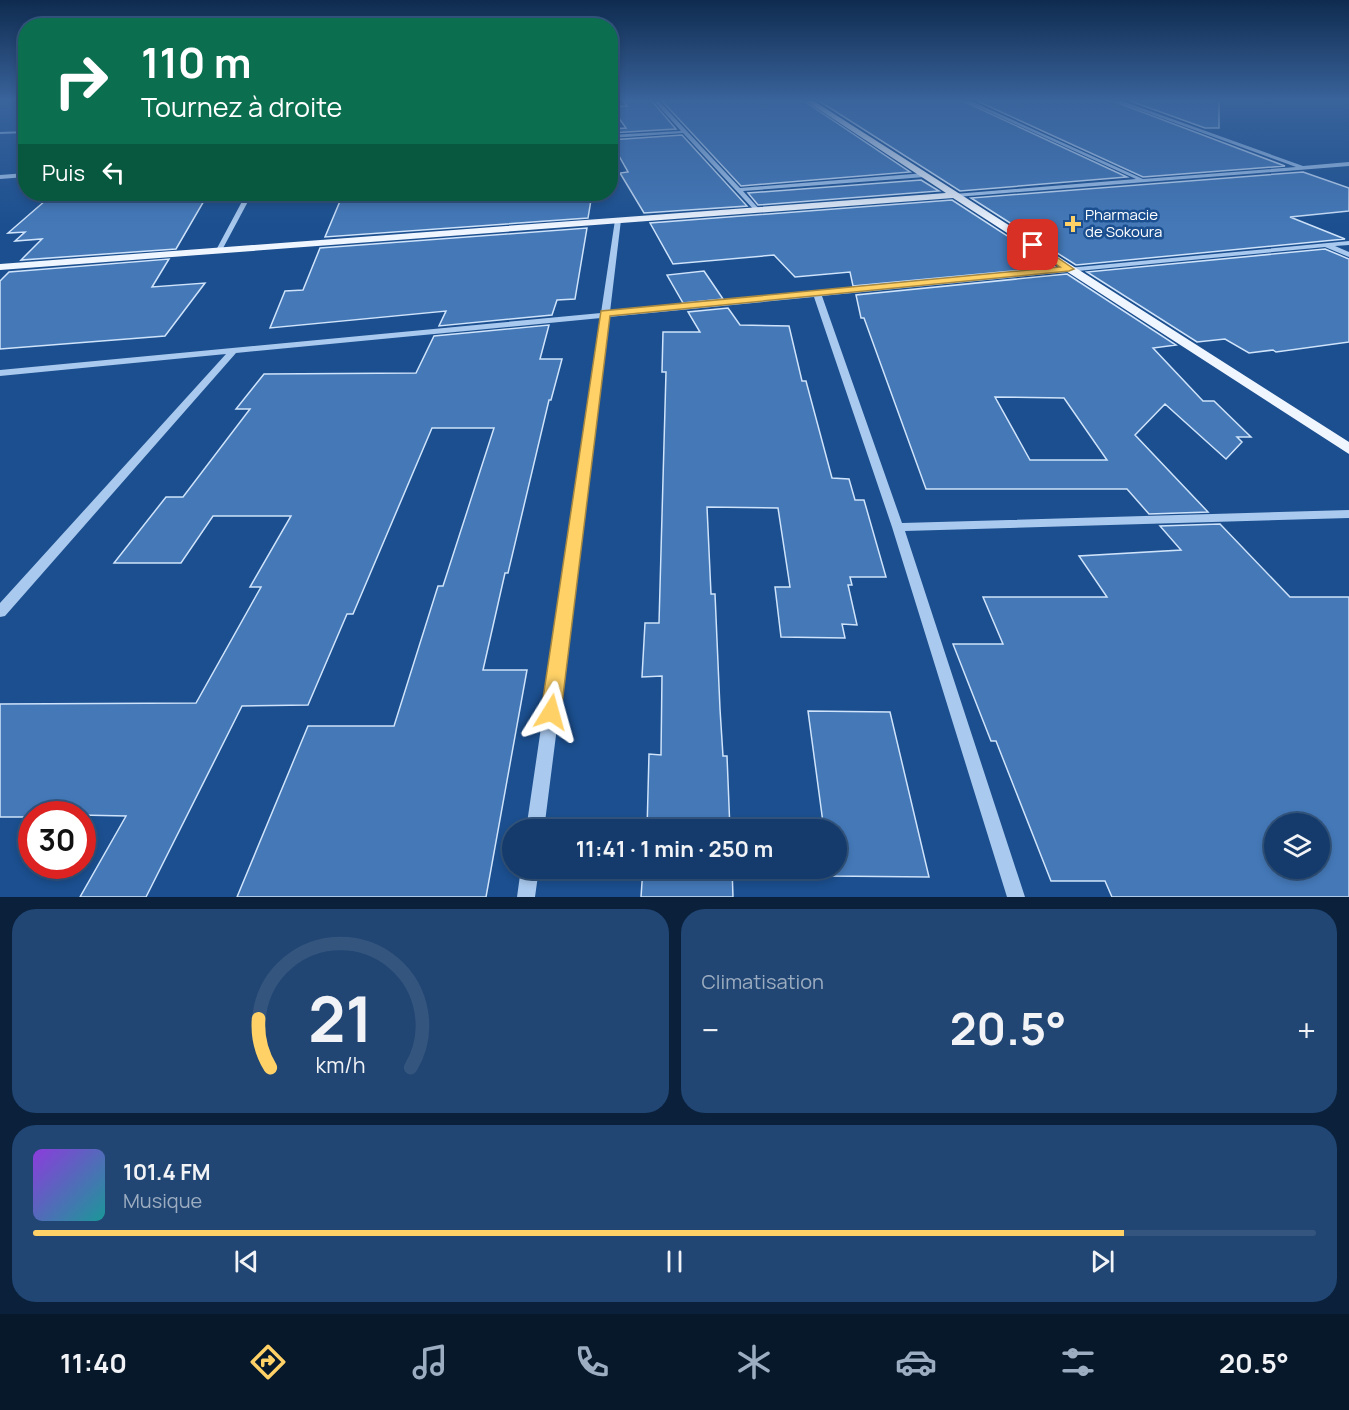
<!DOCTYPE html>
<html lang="fr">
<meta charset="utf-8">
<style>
body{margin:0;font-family:Manrope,sans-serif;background:#214673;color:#f1f3f6;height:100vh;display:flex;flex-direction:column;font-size:22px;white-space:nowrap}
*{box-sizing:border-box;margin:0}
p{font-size:20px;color:#9dadc1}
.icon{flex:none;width:33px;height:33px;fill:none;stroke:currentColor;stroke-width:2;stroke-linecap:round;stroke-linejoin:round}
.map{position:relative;height:897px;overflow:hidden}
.side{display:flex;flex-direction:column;gap:12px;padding:12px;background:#0b203b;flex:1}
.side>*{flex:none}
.banner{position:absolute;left:18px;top:18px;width:600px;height:183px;border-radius:24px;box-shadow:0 3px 9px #0003,0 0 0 2px #33557e;background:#0b6e4f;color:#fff;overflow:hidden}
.buttons{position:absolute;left:1264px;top:813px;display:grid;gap:12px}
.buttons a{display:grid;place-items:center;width:66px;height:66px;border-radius:50%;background:#143b6b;box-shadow:0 3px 9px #0003,0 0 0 2px #33557e;font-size:30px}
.speed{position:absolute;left:18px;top:801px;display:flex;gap:12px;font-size:30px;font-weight:700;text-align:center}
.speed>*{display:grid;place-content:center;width:78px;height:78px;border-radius:50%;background:#143b6b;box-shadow:0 3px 9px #0003,0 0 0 2px #33557e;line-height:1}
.speed .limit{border:9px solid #d22;background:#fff;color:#111}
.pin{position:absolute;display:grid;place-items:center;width:51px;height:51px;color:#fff;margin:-26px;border-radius:12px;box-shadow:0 3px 9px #0006}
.me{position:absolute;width:66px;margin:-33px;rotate:8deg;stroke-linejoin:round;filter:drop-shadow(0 0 4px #0008)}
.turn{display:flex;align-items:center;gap:21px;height:126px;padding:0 24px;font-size:27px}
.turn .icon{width:78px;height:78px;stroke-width:2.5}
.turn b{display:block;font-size:42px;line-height:51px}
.then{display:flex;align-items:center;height:57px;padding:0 24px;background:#0003;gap:12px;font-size:22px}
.big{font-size:45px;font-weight:700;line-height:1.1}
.side .widget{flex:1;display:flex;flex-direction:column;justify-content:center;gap:9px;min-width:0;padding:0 21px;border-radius:24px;background:#214673}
.side .dial{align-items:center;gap:0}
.dial svg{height:156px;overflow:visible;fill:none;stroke:#33557e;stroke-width:7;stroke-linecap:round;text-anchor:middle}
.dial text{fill:#f1f3f6;stroke:none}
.song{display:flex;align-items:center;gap:18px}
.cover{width:72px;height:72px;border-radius:9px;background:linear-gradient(135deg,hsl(270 70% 55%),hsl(180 70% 35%))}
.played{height:6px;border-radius:3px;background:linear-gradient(90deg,#ffd166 85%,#33557e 85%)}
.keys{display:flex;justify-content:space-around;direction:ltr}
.heat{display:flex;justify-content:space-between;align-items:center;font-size:33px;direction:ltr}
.side .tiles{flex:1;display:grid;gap:12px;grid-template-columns:1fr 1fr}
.widget:last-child{grid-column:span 2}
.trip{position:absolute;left:502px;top:819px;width:345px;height:60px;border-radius:30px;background:#143b6b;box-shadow:0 3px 9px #0003,0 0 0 2px #33557e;font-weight:700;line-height:60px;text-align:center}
.tabs{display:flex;height:96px;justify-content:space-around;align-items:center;background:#08182b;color:#9dadc1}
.tabs .icon{width:42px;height:42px}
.tabs .current{color:#ffd166}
.tabs b{font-size:27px;color:#f1f3f6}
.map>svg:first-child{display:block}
.building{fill:#4478b7;stroke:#cfe3fa;stroke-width:1.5;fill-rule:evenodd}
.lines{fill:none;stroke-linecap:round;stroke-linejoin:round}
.minor{fill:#a9c9ee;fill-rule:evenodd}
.major{fill:#f0f6ff;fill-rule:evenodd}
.route{fill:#ffd166;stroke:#a68842;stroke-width:1.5}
.poi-dot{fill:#ffd166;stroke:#1b4f8f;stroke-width:2}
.labels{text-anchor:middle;stroke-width:5;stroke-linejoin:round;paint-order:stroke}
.far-poi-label{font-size:15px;fill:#fff;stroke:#1b4f8f;text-anchor:start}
</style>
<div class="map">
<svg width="1349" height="897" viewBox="0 0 1349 897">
<rect width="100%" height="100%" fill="#1b4f8f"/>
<!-- building -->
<path class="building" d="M623,101h29l24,28 -66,4v-4l16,-1 -15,-21 16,-1z
M662,101h142l106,71 -169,14z
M819,101h144l164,76 -167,14z
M977,101h136l172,65 -142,11z
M1130,101h89v27h-14z
M682,135l65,71 -103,7 -24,-40 8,-1 -18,-32z
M1303,172l46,16v23l-59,6 55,22 -269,26 -105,-67z
M921,180l18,11 -181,14 -10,-12z
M53,194h155l-32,55 -155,11 21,-21 -27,2 10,-9 -17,1z
M343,194h249l-4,24 -263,19z
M952,200l103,67 -202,19 -3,-14 -55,5 -21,-22 -101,9 -23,-41z
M587,228l-12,71 -18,1 -5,15 -113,11 7,-15 -176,17 15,-37 18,-1 17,-42z
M1325,249l24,10v83l-73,10 -3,-2 -24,3 -24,-14 -28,3 -110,-70z
M169,259l-17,28 53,-4 -40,53 -165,13v-68l9,-9z
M704,271l19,28 -40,4 -16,-28z
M1067,274l109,71 -23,3 50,53h11l37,36h-14l5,5 -16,17 -61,-55 -30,31 73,77 -59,2 -22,-25h-201l-62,-171h-3l-5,-23zM995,397l69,1 43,62h-77z
M728,308l12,17 49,1 13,55h4l26,97 17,1 6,21h9l22,77h-36l2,8h-4l9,40 -15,-1 3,14 -64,-1 -6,-50h15l-12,-79 -71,-1 4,87h4l5,115 3,47h4l3,74h-83l2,-76 12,1 1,-79 -20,1 3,-54h14l7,-251h-4l1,-40h37l-12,-20z
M549,325l-9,34h22l-11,41h-2l-41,173h-3l-22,97h44l-41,227h-249l71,-171h86l44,-140h5l51,-158h-62l-79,186h-6l-39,91 -66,1 -96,191h-66l46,-81 -94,-2v3h-32v-113l196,-1 65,-116h-11l41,-71h-78l-32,47h-67l52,-66h17l67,-88h-14l28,-35 152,-1 18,-37z
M1220,524l70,73h59v300h-237l-7,-16h-54l-55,-140h-5l-38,-97h50l-20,-47h124l-28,-41 102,-6 -21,-24zM1275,824h45v44h-45z
M808,711l82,1 39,165 -99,-1 -1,-8h8v-38h-13z
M643,868h89l1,29h-92z"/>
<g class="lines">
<!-- minor -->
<path class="minor" d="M654,101h5l81,87 185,-15 3,2 -3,2 -182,14 17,19 -5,1 -72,-78 -73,5v-3l71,-4z
M965,101h6l172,78 153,-12 -181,-66h7l181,65 46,-4v4l-393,31 -3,-2 1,-1 182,-15z
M26,131v2l-26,1v-2z
M26,173v4l-26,2v-4z
M246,194h6l-31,58 -5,1 -1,-1z
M618,218l3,2 -11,92 739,-71v4l-14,1 14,6v5l-24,-10 -503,49 80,227 447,-13v8l-444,13 120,366h-18l-115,-370 -78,-230 -205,20 -65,513h-18l75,-512 -365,35 -231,263 -5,1v-14l226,-249 -226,22v-6l601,-57 14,-93z
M521,868h18l-4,29h-18z"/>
<!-- major -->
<path class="major" d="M806,101h8l535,341v12l-396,-256 -953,72v-6l946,-71z"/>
</g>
<!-- sky -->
<linearGradient id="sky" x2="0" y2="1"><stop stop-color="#0f2b4f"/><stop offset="0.44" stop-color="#39639b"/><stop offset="1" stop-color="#39639b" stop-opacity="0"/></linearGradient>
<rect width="1349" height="227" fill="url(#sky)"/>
<!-- route -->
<path class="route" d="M1030,243h6l38,26 -5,2 -459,45 -49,396 -3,6 -7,3 -7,-3 -3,-6 60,-401 459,-44 -30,-20z"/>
<!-- markers -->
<path class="poi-dot" d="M1070 215h6v6h6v6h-6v6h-6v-6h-6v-6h6z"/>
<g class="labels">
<!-- far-poi labels -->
<g class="far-poi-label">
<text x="1085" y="220">Pharmacie<tspan x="1085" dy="17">de Sokoura</tspan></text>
</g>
</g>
</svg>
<div class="buttons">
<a><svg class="icon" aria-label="layers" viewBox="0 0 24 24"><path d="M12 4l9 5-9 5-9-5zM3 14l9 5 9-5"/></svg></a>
</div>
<div class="speed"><div class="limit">30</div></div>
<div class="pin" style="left:1033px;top:245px;background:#d93025"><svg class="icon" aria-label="arrive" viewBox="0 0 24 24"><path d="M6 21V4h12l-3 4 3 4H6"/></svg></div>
<svg class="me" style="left:551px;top:712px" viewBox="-20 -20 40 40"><path d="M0-17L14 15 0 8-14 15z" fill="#ffd166" stroke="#fff" stroke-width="4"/></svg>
<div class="trip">11:41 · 1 min · 250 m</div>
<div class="banner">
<div class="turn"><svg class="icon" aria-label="right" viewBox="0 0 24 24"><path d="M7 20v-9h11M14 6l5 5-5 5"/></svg><div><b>110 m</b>Tournez à droite</div></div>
<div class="then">Puis<svg class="icon" aria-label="left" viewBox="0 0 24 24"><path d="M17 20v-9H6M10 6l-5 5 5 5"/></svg></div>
</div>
</div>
<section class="side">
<div class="tiles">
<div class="widget dial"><svg viewBox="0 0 100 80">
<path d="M14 69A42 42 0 1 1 86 69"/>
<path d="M14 69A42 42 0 0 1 8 44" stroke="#ffd166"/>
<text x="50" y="56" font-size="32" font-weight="700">21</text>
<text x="50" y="72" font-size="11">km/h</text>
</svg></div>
<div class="widget"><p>Climatisation</p>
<div class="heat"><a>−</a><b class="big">20.5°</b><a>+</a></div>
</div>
<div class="widget">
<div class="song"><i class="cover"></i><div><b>101.4 FM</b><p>Musique</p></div></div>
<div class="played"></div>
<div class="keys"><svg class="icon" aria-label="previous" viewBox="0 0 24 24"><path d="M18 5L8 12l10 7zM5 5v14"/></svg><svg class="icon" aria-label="pause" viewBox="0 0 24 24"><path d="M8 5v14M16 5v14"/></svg><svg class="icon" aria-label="next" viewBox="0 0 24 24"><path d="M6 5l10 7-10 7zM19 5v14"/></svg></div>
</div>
</div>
</section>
<nav class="tabs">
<b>11:40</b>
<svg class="icon current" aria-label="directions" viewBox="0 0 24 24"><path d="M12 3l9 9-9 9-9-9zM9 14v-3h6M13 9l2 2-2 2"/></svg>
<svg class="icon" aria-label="music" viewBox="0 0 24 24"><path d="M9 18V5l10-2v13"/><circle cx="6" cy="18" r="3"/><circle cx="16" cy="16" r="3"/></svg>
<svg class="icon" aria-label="phone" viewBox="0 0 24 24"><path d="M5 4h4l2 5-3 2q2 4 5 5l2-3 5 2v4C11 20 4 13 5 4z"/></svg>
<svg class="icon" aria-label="climate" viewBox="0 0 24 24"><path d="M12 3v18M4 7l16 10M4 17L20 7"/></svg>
<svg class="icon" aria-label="car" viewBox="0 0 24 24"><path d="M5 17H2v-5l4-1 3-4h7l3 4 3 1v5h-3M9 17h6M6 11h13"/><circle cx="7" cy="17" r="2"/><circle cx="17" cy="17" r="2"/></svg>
<svg class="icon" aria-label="filters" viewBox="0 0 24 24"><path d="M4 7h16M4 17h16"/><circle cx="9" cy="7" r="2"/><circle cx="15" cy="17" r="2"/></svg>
<b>20.5°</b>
</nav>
